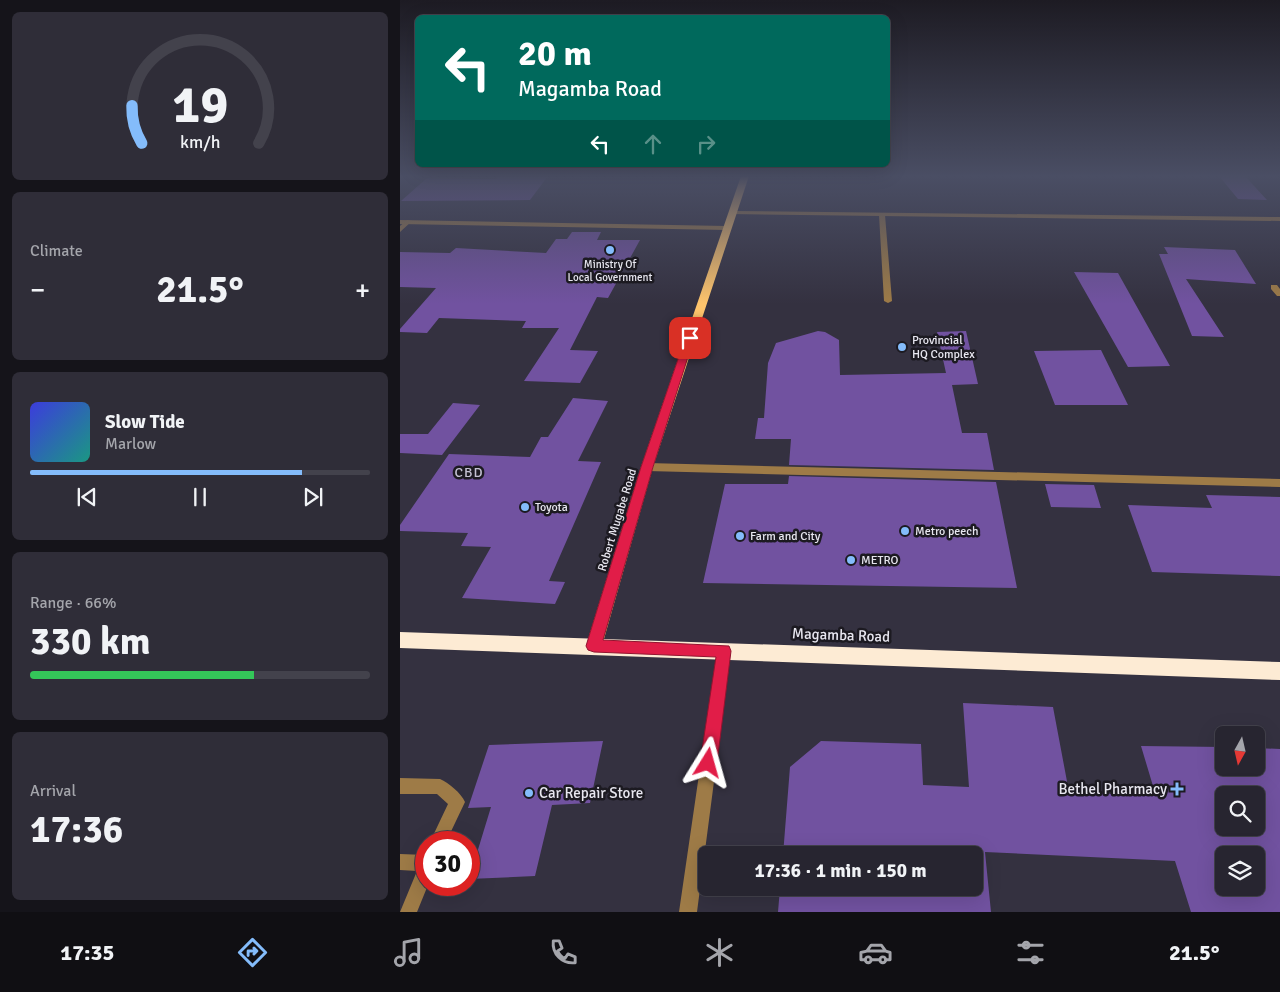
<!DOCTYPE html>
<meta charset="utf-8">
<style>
body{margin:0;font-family:Signika,sans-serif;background:#2f2d38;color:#f1f3f6;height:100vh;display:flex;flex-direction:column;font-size:19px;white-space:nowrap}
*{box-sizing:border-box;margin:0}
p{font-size:16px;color:#a4a5ab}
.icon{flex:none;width:28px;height:28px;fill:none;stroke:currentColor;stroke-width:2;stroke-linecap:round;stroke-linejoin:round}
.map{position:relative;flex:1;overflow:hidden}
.side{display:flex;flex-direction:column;gap:12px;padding:12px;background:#15141a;width:400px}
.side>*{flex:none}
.hud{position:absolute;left:15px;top:15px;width:475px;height:152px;border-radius:8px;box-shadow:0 5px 20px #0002,0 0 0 1px #43424c;background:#00695c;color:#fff;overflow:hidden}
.needle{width:32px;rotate:188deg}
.buttons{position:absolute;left:815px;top:726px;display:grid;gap:10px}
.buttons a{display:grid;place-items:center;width:50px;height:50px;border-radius:8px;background:#272530;box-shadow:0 5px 20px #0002,0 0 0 1px #43424c;font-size:25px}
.speed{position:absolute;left:15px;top:831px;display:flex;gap:10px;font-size:25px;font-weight:700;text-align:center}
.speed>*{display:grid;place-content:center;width:65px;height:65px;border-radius:50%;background:#272530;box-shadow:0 5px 20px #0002,0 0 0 1px #43424c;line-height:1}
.speed .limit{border:8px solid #d22;background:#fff;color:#111}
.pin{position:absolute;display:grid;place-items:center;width:42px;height:42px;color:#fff;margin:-21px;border-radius:10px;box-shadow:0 2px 8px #0006}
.me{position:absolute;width:55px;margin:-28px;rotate:8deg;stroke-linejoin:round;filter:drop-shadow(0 0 4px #0008)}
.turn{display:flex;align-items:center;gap:18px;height:105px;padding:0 20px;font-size:22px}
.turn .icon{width:65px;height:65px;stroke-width:2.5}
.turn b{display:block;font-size:35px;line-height:42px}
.lanes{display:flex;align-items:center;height:48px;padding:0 20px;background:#0003;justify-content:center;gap:25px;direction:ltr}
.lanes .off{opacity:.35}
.big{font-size:38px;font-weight:700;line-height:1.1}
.side .tile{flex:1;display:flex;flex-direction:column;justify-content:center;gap:8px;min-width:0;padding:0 18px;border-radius:8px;background:#2f2d38}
.side .dial{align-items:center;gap:0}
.dial svg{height:130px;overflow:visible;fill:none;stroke:#43424c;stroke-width:7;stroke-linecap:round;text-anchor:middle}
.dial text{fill:#f1f3f6;stroke:none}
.song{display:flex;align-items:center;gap:15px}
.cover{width:60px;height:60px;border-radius:8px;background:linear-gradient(135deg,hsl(240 70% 55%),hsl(170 70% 35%))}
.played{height:5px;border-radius:2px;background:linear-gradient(90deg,#84bcfb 80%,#43424c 80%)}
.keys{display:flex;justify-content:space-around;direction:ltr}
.heat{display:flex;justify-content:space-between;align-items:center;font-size:28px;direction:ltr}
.charge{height:8px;border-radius:4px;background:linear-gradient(90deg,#34c759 66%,#43424c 0)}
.trip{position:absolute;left:298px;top:846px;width:285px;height:50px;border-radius:8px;background:#272530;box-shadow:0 5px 20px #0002,0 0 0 1px #43424c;font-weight:700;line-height:50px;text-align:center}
.dock{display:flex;height:80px;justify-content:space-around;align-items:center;background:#100f13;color:#a4a5ab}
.dock .icon{width:35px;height:35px}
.dock .current{color:#84bcfb}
.dock b{font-size:22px;color:#f1f3f6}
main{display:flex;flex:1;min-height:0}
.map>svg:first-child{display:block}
.building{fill:#7152a0;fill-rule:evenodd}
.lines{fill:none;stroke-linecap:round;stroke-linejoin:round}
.lane{fill:#9e7b47;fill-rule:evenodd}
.street{fill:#9e7b47;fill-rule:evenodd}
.primary{fill:#fec46c;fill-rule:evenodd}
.highway{fill:#fdebd4;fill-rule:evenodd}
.route{fill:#e11d48;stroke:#92132f}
.poi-dot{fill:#84bcfb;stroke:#1c1a21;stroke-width:2}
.labels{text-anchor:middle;stroke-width:5;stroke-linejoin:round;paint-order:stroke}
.far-poi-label{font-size:11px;fill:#e8e7f0;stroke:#1c1a21}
.poi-label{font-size:12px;fill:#e8e7f0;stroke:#1c1a21;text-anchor:start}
.street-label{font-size:12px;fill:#e8e7f0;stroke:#1c1a21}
.neighbourhood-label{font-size:14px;letter-spacing:1px;fill:#c4c1d3;stroke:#1c1a21}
.near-street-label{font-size:15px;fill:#e8e7f0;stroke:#1c1a21}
.near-poi-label{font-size:15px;fill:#e8e7f0;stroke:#1c1a21;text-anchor:end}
</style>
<main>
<section class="side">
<div class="tile dial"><svg viewBox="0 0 100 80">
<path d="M14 69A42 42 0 1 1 86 69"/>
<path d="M14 69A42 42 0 0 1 8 46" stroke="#84bcfb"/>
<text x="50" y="56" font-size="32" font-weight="700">19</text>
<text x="50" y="72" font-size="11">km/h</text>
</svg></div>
<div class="tile"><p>Climate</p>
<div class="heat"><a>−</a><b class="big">21.5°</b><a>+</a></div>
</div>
<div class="tile">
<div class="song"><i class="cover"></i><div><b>Slow Tide</b><p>Marlow</p></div></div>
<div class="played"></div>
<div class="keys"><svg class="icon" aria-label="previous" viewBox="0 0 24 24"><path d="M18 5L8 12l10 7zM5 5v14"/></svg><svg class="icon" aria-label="pause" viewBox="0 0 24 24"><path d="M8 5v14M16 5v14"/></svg><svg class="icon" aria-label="next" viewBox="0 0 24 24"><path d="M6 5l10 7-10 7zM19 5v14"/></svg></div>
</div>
<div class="tile"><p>Range · 66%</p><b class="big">330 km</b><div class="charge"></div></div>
<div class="tile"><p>Arrival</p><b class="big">17:36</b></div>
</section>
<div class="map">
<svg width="880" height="912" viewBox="0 0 880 912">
<rect width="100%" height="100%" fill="#343140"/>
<!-- building -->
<path class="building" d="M98,176h50l-18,24 -129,1 26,-23 69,1z
M819,176h26l22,24 -29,-1z
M172,232h29l-4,8h43l-32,58 -11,-1 -27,53 28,1 -18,32 -56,-2 35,-53h-37l4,-7 -87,-3 -12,15 -27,-1v-3l36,-41 -36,-1v-35l50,1 6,-5 90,5 10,-14h11z
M764,247l71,3 21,34 -70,-5 38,58 -32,-1 -33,-82h9z
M674,272l44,1 52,93 -42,1z
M418,331l7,1 14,8 1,35 106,-2 -9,-41 29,-1 12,53 -26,1 10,48h25l7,37 -205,-5 2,-26h-36l3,-21h6l4,-55 8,-20z
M701,350l27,55h-73l-21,-54z
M173,398l35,3 -30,60 23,1 -52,119 16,1 -10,22 -93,-6 29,-51 -30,-1 7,-13 -68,-2v-6l49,-71 81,3 11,-20h7z
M53,403l27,2 -38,50 -42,-2v-19h28z
M389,476l207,6 21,106 -314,-5 22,-99h63z
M645,484l49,1 7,23 -50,-1z
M806,495l74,2v79l-128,-4 -24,-67 84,3z
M563,703l90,4 16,85 87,4 -15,-50 83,1v21h32v-20l24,1v163h-89l-16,-51 -190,-9 6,60h-213l2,-24h194v-33h-191l7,-88 31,-26 100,3 2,41 46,2zM824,795h32v33h-32zM824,855h32v33h-32z
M203,741l-13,62 -38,2 -17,71 -66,3 22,-72 -23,1 21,-63z"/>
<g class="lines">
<!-- lane -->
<path class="lane" d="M482,213l3,2 7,86 -4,2 -4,-2 -5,-86z
M7,220l5,1 -12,11v-6z
M871,285h6l3,4v7h-3l-6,-7z
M247,463l633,16v8l-633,-16 -5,-4z
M0,778l40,1c9,4 21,14 25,23l-19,40h-16l18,-38 -11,-10h-37z
M0,854l26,1v30h2l-11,27h-17l17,-41 -17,-1z"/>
<!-- street -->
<path class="street" d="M333,211l547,6v4l-549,-7 -1,-1z
M0,220l327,6 3,2 -3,2 -327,-6z
M324,645l5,2 2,4 -34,261h-18l38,-261 2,-4z"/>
<!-- primary -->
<path class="primary" d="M341,176h8l-96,291 -51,179 -2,5 -6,2 -6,-2 -2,-5 55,-179z"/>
<!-- highway -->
<path class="highway" d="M0,632l880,30v18l-880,-32z"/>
</g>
<!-- sky -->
<linearGradient id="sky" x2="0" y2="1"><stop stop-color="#1d1b23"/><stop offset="0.58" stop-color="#4a4e64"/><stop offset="1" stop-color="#4a4e64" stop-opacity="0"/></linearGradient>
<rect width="880" height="304" fill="url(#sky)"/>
<!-- route -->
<path class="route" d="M286,336l8,2 -41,129 -50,173 126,6 2,5 -14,112 -3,6 -6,2 -5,-2 -3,-6 16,-106 -122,-5 -6,-2 -2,-4 55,-179z"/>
<!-- markers -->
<g class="poi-dot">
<circle cx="210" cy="250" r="5"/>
<circle cx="502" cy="347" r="5"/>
<circle cx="125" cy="507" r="5"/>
<circle cx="505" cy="531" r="5"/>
<circle cx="340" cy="536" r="5"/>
<circle cx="451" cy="560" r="5"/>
<path d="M774.5 781.5h5v5h5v5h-5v5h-5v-5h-5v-5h5z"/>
<circle cx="129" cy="793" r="5"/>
</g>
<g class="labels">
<!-- far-poi labels -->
<g class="far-poi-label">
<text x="210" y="268">Ministry Of<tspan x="210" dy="13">Local Government</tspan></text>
</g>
<!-- poi labels -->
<g class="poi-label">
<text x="512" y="344">Provincial<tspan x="512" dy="14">HQ Complex</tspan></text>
<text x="135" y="511">Toyota</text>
<text x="515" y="535">Metro peech</text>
<text x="350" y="540">Farm and City</text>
<text x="461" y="564">METRO</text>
</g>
<!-- street labels -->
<g class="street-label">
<text transform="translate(217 520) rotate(-73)" y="4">Robert Mugabe Road</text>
</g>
<!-- neighbourhood labels -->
<g class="neighbourhood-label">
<text x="69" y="477">CBD</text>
</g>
<!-- near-street labels -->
<g class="near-street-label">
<text transform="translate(441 635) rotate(2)" y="5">Magamba Road</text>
</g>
<!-- near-poi labels -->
<g class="near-poi-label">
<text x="767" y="794">Bethel Pharmacy</text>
<text x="139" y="798" text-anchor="start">Car Repair Store</text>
</g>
</g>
</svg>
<div class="buttons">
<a><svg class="needle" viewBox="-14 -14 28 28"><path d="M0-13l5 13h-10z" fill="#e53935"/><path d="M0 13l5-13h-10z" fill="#a4a5ab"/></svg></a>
<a><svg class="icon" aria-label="search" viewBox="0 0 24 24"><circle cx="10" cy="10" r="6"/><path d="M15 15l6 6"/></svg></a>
<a><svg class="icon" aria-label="layers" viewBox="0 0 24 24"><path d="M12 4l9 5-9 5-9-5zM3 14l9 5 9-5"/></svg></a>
</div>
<div class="speed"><div class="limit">30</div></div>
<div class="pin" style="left:290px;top:338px;background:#d93025"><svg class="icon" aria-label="arrive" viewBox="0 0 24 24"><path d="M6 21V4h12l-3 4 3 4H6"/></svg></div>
<svg class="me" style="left:308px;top:763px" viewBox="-20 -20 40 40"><path d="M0-17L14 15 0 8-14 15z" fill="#e11d48" stroke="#fff" stroke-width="4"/></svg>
<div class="trip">17:36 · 1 min · 150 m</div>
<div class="hud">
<div class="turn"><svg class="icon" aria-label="left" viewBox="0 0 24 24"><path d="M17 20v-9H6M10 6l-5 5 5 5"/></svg><div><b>20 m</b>Magamba Road</div></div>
<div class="lanes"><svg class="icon" aria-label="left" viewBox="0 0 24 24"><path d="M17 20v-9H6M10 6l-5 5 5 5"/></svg><svg class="icon off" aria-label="ahead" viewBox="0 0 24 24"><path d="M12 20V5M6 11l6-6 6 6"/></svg><svg class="icon off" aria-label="right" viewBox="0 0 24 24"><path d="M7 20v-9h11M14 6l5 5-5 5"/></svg></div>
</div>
</div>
</main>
<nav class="dock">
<b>17:35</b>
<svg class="icon current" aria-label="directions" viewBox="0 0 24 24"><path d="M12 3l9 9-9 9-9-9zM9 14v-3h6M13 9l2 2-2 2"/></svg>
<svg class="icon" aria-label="music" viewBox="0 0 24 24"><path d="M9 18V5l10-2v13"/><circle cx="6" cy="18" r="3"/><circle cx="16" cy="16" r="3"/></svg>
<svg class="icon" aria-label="phone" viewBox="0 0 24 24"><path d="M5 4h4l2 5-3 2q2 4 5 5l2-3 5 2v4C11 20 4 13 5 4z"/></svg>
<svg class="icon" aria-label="climate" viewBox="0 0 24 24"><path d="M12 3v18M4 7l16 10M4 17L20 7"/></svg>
<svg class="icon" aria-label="car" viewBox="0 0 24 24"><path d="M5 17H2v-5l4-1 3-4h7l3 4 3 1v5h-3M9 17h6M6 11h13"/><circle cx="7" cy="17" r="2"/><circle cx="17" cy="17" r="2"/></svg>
<svg class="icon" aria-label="filters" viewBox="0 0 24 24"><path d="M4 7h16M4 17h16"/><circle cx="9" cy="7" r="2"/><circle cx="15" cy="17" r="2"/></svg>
<b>21.5°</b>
</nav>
